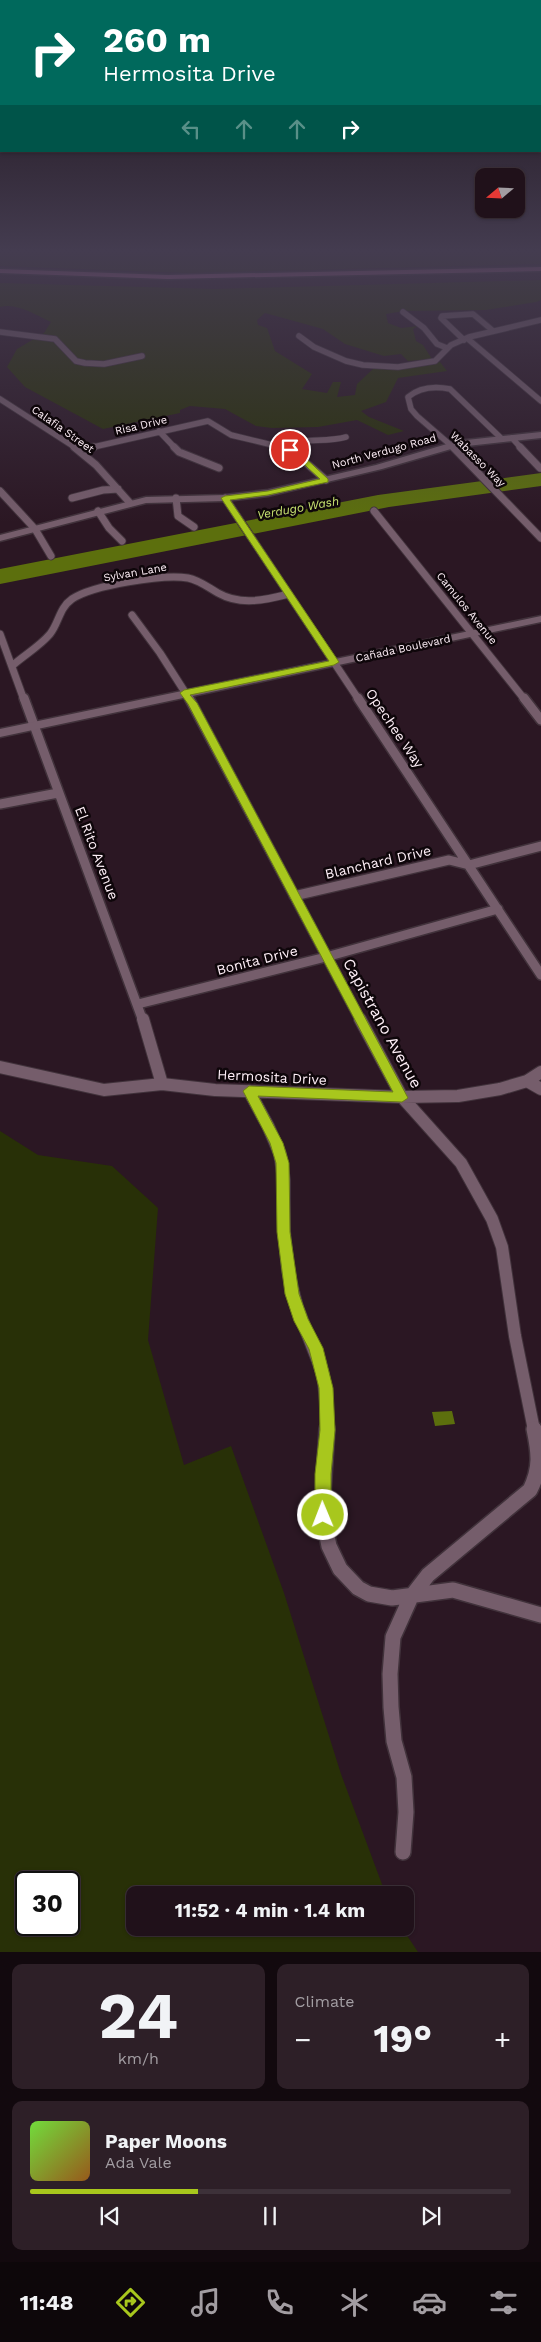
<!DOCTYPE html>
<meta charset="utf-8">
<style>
body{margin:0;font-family:"Work Sans",sans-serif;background:#2d1f27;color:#f1f3f6;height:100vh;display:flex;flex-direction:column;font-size:19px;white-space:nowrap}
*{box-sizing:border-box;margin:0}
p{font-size:16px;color:#a29da2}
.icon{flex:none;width:28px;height:28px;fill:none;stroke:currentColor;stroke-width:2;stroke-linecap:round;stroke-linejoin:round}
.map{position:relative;height:1952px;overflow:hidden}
.panel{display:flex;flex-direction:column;gap:12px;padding:12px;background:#12090e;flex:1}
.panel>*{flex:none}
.hud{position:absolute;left:0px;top:0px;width:541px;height:152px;box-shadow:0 1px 4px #0004,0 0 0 1px #3d3139;background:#00695c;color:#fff;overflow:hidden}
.needle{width:32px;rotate:251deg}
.tools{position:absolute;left:475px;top:168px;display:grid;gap:10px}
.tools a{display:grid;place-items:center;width:50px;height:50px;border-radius:10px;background:#20111a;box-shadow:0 1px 4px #0004,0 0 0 1px #3d3139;font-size:25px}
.speed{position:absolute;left:15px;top:1871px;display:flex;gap:10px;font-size:25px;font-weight:700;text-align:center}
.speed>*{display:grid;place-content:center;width:65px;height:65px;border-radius:50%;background:#20111a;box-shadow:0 1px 4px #0004,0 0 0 1px #3d3139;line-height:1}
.speed .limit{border:2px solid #111;border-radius:8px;background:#fff;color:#111}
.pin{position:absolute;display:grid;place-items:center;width:42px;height:42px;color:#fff;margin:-21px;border:2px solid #fff;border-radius:50%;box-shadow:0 1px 5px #0007}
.me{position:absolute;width:55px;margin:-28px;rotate:359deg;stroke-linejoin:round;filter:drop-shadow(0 0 4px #0008)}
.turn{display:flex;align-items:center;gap:18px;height:105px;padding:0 20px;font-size:22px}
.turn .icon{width:65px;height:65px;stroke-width:2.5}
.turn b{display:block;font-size:35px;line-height:42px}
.lanes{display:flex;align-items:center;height:48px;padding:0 20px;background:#0003;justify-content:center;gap:25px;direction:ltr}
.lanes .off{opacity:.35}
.big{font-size:38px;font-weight:700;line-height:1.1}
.panel .card{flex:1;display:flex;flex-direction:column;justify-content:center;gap:8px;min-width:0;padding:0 18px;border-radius:10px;background:#2d1f27}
.panel .dial{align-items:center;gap:0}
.dial b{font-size:65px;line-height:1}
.song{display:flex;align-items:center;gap:15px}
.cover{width:60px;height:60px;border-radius:8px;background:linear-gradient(135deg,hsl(100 70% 55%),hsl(30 70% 35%))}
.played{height:5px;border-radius:2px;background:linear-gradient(90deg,#a8c71d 35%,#3d3139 35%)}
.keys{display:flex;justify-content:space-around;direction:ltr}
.heat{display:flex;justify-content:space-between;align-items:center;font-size:28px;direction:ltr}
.panel .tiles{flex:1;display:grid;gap:12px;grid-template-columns:1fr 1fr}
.card:last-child{grid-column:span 2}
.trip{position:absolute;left:126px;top:1886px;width:288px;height:50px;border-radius:10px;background:#20111a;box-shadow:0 1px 4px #0004,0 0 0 1px #3d3139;font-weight:700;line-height:50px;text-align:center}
.tabs{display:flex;height:80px;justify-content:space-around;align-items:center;background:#0d070a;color:#a29da2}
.tabs .icon{width:35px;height:35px}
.tabs .on{color:#a8c71d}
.tabs b{font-size:22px;color:#f1f3f6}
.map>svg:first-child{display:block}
.green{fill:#283007;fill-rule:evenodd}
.water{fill:#5c6f0d}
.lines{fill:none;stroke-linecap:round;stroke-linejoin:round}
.minor-far4-casing{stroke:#41323b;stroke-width:7}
.minor-far3-casing{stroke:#41323b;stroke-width:9}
.minor-far2-casing{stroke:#41323b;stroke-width:12}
.minor-far1-casing{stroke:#41323b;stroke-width:14}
.minor-casing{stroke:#41323b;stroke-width:18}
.secondary-casing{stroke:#41323b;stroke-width:3}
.motorway-casing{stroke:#41323b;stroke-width:3}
.minor-far4{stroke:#755d6b;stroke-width:5.5}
.minor-far3{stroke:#755d6b;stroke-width:7}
.minor-far2{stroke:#755d6b;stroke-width:9}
.minor-far1{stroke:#755d6b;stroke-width:12}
.minor{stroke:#755d6b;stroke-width:15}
.secondary{fill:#755d6b;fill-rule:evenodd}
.motorway{fill:#e47fbd;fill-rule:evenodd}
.route{fill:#a8c71d;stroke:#6d8113}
.labels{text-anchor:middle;stroke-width:5;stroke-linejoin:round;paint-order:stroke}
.far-street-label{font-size:11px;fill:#feeff7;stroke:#0e060a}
.far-water-label{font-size:12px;font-style:italic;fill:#cae672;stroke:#0e060a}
.street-label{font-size:14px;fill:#feeff7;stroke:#0e060a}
.near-street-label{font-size:16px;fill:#feeff7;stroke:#0e060a}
</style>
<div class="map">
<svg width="541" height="1952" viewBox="0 0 541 1952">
<rect width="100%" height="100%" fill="#2b1723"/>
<!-- green -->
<path class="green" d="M0,250h541v14l-352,9 -189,-7z
M541,280v20l-5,2 -50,8 -82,1 -18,3 2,9 13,5 17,-2 -5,3 3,12 7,4 9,14 -24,2 -7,-7 -17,2 -39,-12 -22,-15 -58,-16 -8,7 1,5 9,3 8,23 37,23 -10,15 25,4 6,-11h8l-4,15 18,-2 2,-11 16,-15 67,-7 7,9 -49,7 -12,24 -25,9 8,6 35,14 -16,4 -31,-15 -39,7 -46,1 -16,-2 -31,-17 -35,-3 -10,4v3l-77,16 -78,-42 -18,-20 10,-18 27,-16 7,-11c-15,-7 -35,-20 -51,-15v-24l215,6z
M0,1131l38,24 74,11 46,42 -10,132 36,125 47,-19 53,147 57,181 45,121h-251v33h267l16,24h-418zM69,1882v43h-43v-43z"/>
<!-- water -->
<path class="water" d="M541,473v13l-152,21 -389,77v-15l378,-74z
M452,1411l3,13 -20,2 -3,-14z"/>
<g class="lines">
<defs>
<path id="minor-far4" d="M403,312l21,16 13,16 10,4
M0,332l55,7 21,22 9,2 19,1 38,-8
M299,336l15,11 32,14 17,4 35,2 37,-6 16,-16 18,-8 72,-17
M468,339l73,62
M464,340l-23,-22 1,-2 31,-2 19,16
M0,399l76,49
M159,431l16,17
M512,438l9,10
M282,446c21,-9 43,-3 64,-9
M89,448l119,-27 23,14 54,13
M454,448l-37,-32 -6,-7 -3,-12c12,-10 27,-11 42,-8l52,50"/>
<path id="minor-far3" d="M74,447l22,18 34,38
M174,447l5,5 40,16
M283,447l14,8 29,25
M453,447l88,91
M520,447l20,21
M79,450l15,-3
M0,491l35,38 16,27
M72,498l31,-8 15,-1
M176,498l2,18 16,11
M225,498l134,202
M98,511l11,17 13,13
M374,511l151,189
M132,615l28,38 30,47
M0,634l24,66
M12,666c12,-11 27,-19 38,-32 9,-11 9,-26 22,-35 21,-14 91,-25 116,-21 11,2 21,10 30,15 23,13 47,7 71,1"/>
<path id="minor-far2" d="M24,698l119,323
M189,698l172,323
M358,698l183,277
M524,698l17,22
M0,804l58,-11
M294,896l155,-36 20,5 72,-19
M138,1004l188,-47 172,-48"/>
<path id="minor-far1" d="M143,1019l19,65
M360,1019l42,78 59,66 31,56 10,28 13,89 19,94
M0,1067l104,23 58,-6 53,6 187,7 56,-1 42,-7 27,-8 14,-9
M527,1081l14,8
M249,1091l19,35 12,28 4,26v51l4,40 9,36 26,67 4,37v19"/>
<path id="minor" d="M327,1429l-4,64 1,28 5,25 11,23 18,19 11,6 23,4 61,-8 88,25
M403,1852l3,-40 -2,-35 -10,-36 -3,-34 -1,-33 3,-37 18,-40 17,-22 102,-85c11,-22 9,-37 4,-61"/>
<path id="secondary" d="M541,432v6l-83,9 -76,22 -114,27 -43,5 -79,2 -146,38v-6l146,-38 79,-2 43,-5 108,-25 81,-24z
M541,616v6l-541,115v-8z"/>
<path id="motorway" d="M541,267v4l-373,8 -168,-6v-4l168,6z"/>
</defs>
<!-- minor-far4 casing -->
<use href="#minor-far4" class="minor-far4-casing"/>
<!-- minor-far3 casing -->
<use href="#minor-far3" class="minor-far3-casing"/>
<!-- minor-far2 casing -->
<use href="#minor-far2" class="minor-far2-casing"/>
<!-- minor-far1 casing -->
<use href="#minor-far1" class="minor-far1-casing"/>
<!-- minor casing -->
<use href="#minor" class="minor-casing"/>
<!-- secondary casing -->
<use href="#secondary" class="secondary-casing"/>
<!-- motorway casing -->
<use href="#motorway" class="motorway-casing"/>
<!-- minor-far4 -->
<use href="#minor-far4" class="minor-far4"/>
<!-- minor-far3 -->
<use href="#minor-far3" class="minor-far3"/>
<!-- minor-far2 -->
<use href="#minor-far2" class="minor-far2"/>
<!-- minor-far1 -->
<use href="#minor-far1" class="minor-far1"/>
<!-- minor -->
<use href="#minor" class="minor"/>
<!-- secondary -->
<use href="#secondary" class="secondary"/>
<!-- motorway -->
<use href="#motorway" class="motorway"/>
</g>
<!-- sky -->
<linearGradient id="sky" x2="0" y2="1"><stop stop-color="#180d13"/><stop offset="0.48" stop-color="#443c50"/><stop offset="1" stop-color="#443c50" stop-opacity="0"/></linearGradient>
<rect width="541" height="523" fill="url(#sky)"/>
<!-- route -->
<path class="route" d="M287,449l13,4 28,26v3l-60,13 -38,5 109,162 -5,3 -144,30 7,8 211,395 -6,4 -144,-6 25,47 6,20 1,69 9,62 9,25 15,29 10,40 2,42 -4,44v41l-2,6 -6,2 -5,-2 -3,-6v-41l5,-44 -1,-42 -10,-39 -15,-28 -9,-27 -8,-62 -1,-69 -6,-20 -27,-52 6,-5 144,6 -205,-388 -8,-11 4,-3 145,-29 -108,-163 4,-2 43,-5 52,-12 -25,-23 -8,-4z"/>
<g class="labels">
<!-- far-street labels -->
<g class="far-street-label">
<text transform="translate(141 425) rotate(-13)" y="4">Risa Drive</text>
<text transform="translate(63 429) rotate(35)" y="4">Calafia Street</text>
<text transform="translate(384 451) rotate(-15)" y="4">North Verdugo Road</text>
<text transform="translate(478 459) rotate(45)" y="4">Wabasso Way</text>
<text transform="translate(135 572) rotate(-10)" y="4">Sylvan Lane</text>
<text transform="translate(467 608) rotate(51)" y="4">Camulos Avenue</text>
<text transform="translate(403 648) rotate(-12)" y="4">Cañada Boulevard</text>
</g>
<!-- far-water labels -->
<g class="far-water-label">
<text transform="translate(298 508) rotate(-10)" y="4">Verdugo Wash</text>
</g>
<!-- street labels -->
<g class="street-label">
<text transform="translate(395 728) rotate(56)" y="5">Opechee Way</text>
<text transform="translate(97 853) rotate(69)" y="5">El Rito Avenue</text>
<text transform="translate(378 862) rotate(-13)" y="5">Blanchard Drive</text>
<text transform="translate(257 960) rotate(-14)" y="5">Bonita Drive</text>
<text transform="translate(272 1077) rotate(3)" y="5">Hermosita Drive</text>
</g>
<!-- near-street labels -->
<g class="near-street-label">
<text transform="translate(383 1023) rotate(61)" y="6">Capistrano Avenue</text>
</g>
</g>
</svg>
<div class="tools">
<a><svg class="needle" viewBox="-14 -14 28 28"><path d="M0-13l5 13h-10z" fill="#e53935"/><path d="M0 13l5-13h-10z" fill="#a29da2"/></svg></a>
</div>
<div class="speed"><div class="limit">30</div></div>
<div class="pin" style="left:290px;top:450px;background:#d93025"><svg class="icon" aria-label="arrive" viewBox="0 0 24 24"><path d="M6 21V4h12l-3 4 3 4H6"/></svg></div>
<svg class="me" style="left:323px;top:1515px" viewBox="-20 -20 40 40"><circle r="17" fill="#a8c71d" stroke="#fff" stroke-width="3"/><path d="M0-11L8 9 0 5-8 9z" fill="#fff"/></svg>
<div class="trip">11:52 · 4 min · 1.4 km</div>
<div class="hud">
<div class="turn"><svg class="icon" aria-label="right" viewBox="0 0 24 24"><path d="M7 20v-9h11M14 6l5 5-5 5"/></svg><div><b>260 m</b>Hermosita Drive</div></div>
<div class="lanes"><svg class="icon off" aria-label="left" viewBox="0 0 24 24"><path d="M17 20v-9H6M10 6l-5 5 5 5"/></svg><svg class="icon off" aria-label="ahead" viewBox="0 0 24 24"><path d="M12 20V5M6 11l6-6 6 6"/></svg><svg class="icon off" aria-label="ahead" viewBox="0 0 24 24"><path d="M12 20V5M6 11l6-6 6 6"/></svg><svg class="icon" aria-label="right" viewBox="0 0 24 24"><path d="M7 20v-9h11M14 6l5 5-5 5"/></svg></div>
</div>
</div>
<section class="panel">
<div class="tiles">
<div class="card dial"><b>24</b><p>km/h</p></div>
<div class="card"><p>Climate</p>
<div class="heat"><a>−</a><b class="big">19°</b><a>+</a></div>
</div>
<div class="card">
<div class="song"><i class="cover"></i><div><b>Paper Moons</b><p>Ada Vale</p></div></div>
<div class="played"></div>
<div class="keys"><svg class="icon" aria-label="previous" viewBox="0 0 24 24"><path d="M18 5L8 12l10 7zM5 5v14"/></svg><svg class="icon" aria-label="pause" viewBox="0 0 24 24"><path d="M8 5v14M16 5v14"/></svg><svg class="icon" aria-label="next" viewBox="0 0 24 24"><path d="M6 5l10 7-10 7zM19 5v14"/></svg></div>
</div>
</div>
</section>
<nav class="tabs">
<b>11:48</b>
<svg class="icon on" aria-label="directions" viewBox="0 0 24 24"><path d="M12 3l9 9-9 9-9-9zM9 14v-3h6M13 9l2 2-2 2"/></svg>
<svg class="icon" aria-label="music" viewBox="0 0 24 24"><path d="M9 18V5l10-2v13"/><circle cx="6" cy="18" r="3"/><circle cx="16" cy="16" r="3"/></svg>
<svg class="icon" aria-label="phone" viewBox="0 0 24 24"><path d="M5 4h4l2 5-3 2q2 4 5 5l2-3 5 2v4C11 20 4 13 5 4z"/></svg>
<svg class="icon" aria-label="climate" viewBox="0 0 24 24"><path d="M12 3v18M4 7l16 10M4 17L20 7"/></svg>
<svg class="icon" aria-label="car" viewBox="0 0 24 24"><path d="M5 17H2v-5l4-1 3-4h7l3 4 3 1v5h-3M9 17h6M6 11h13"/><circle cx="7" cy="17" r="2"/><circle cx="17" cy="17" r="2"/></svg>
<svg class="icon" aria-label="filters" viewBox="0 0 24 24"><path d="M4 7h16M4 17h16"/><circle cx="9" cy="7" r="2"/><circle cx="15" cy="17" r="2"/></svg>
</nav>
